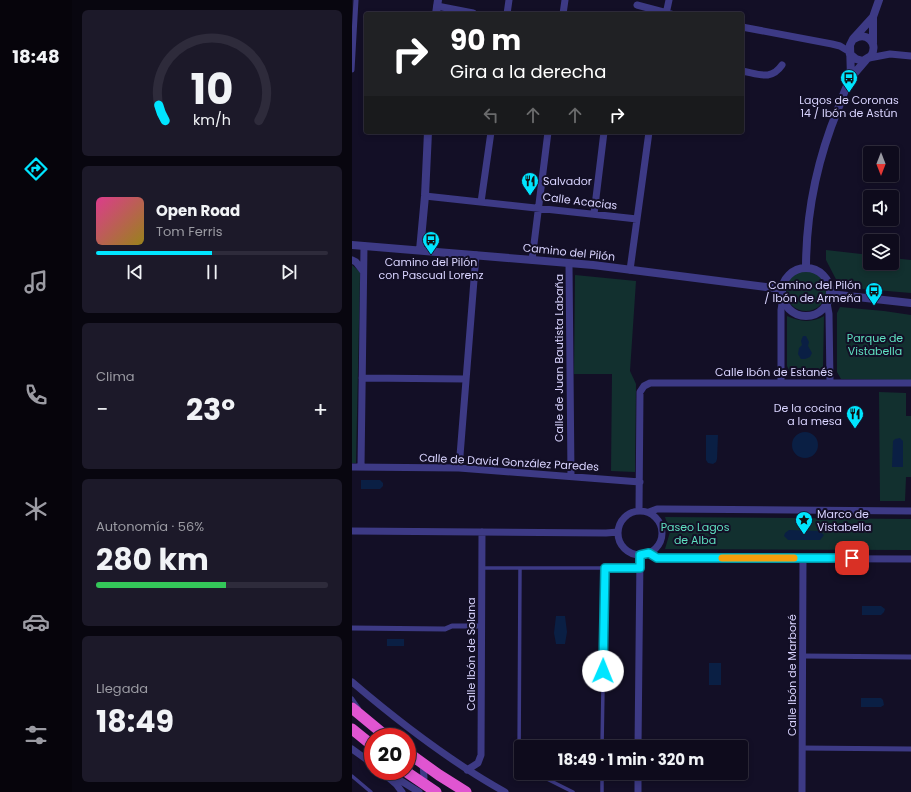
<!DOCTYPE html>
<html lang="es">
<meta charset="utf-8">
<style>
body{margin:0;font-family:Poppins,sans-serif;background:#1c1929;color:#f1f3f6;height:100vh;display:flex;flex-direction:column;font-size:15px;white-space:nowrap}
*{box-sizing:border-box;margin:0}
p{font-size:13px;color:#9b9ba3}
.icon{flex:none;width:22px;height:22px;fill:none;stroke:currentColor;stroke-width:2;stroke-linecap:round;stroke-linejoin:round}
.map{position:relative;flex:1;overflow:hidden}
.side{display:flex;flex-direction:column;gap:10px;padding:10px;background:#08060f;width:280px}
.side>*{flex:none}
.guide{position:absolute;left:12px;top:12px;width:380px;height:122px;border-radius:4px;box-shadow:0 2px 6px #0003,0 0 0 1px #2e2b3b;background:#202124;color:#fff;overflow:hidden}
.needle{width:26px;rotate:180deg}
.controls{position:absolute;left:511px;top:146px;display:grid;gap:8px}
.controls a{display:grid;place-items:center;width:36px;height:36px;border-radius:4px;background:#0e0b1c;box-shadow:0 2px 6px #0003,0 0 0 1px #2e2b3b;font-size:20px}
.speed{position:absolute;left:12px;top:728px;display:flex;gap:8px;font-size:20px;font-weight:700;text-align:center}
.speed>*{display:grid;place-content:center;width:52px;height:52px;border-radius:50%;background:#0e0b1c;box-shadow:0 2px 6px #0003,0 0 0 1px #2e2b3b;line-height:1}
.speed .limit{border:6px solid #d22;background:#fff;color:#111}
.pin{position:absolute;display:grid;place-items:center;width:34px;height:34px;color:#fff;margin:-17px;border-radius:8px;box-shadow:0 2px 6px #0006}
.me{position:absolute;width:44px;margin:-22px;rotate:1deg;stroke-linejoin:round;filter:drop-shadow(0 0 3px #0008)}
.turn{display:flex;align-items:center;gap:14px;height:84px;padding:0 20px;font-size:18px}
.turn .icon{width:52px;height:52px;stroke-width:2.5}
.turn b{display:block;font-size:28px;line-height:34px}
.lanes{display:flex;align-items:center;height:38px;padding:0 20px;background:#0003;justify-content:center;gap:20px;direction:ltr}
.lanes .off{opacity:.35}
.big{font-size:30px;font-weight:700;line-height:1.1}
.side .card{flex:1;display:flex;flex-direction:column;justify-content:center;gap:6px;min-width:0;padding:0 14px;border-radius:6px;background:#1c1929}
.side .dial{align-items:center;gap:0}
.dial svg{height:104px;overflow:visible;fill:none;stroke:#2e2b3b;stroke-width:7;stroke-linecap:round;text-anchor:middle}
.dial text{fill:#f1f3f6;stroke:none}
.song{display:flex;align-items:center;gap:12px}
.cover{width:48px;height:48px;border-radius:6px;background:linear-gradient(135deg,hsl(330 70% 55%),hsl(50 70% 35%))}
.played{height:4px;border-radius:2px;background:linear-gradient(90deg,#00e5ff 50%,#2e2b3b 50%)}
.keys{display:flex;justify-content:space-around;direction:ltr}
.heat{display:flex;justify-content:space-between;align-items:center;font-size:22px;direction:ltr}
.charge{height:6px;border-radius:3px;background:linear-gradient(90deg,#34c759 56%,#2e2b3b 0)}
.trip{position:absolute;left:162px;top:740px;width:234px;height:40px;border-radius:4px;background:#0e0b1c;box-shadow:0 2px 6px #0003,0 0 0 1px #2e2b3b;font-weight:700;line-height:40px;text-align:center}
main{display:flex;flex:1;min-height:0}
.tab-bar{display:flex;flex-direction:column;width:72px;justify-content:space-around;align-items:center;background:#06040b;color:#9b9ba3}
.tab-bar .icon{width:28px;height:28px}
.tab-bar .on{color:#00e5ff}
.tab-bar b{font-size:18px;color:#f1f3f6}
.map>svg:first-child{display:block}
.green{fill:#12302f}
.water{fill:#0a1f44}
.lines{fill:none;stroke-linecap:round;stroke-linejoin:round}
.service{stroke:#3d3a85;stroke-width:3.5}
.pedestrian{stroke:#3d3a85;stroke-width:5}
.minor{stroke:#3d3a85;stroke-width:7}
.tertiary{stroke:#3d3a85;stroke-width:8}
.trunk{stroke:#e055d1;stroke-width:11}
.route-casing{stroke:#0095a6;stroke-width:10}
.route{stroke:#00e5ff;stroke-width:7}
.slow{stroke:#f59e0b;stroke-width:7}
.labels{text-anchor:middle;stroke-width:4;stroke-linejoin:round;paint-order:stroke}
.poi-label{font-size:11px;fill:#d9d4ff;stroke:#130f26}
.street-label{font-size:11px;fill:#d9d4ff;stroke:#130f26}
.park-label{font-size:11px;fill:#5fe0c0;stroke:#130f26}
</style>
<main>
<nav class="tab-bar">
<b>18:48</b>
<svg class="icon on" aria-label="directions" viewBox="0 0 24 24"><path d="M12 3l9 9-9 9-9-9zM9 14v-3h6M13 9l2 2-2 2"/></svg>
<svg class="icon" aria-label="music" viewBox="0 0 24 24"><path d="M9 18V5l10-2v13"/><circle cx="6" cy="18" r="3"/><circle cx="16" cy="16" r="3"/></svg>
<svg class="icon" aria-label="phone" viewBox="0 0 24 24"><path d="M5 4h4l2 5-3 2q2 4 5 5l2-3 5 2v4C11 20 4 13 5 4z"/></svg>
<svg class="icon" aria-label="climate" viewBox="0 0 24 24"><path d="M12 3v18M4 7l16 10M4 17L20 7"/></svg>
<svg class="icon" aria-label="car" viewBox="0 0 24 24"><path d="M5 17H2v-5l4-1 3-4h7l3 4 3 1v5h-3M9 17h6M6 11h13"/><circle cx="7" cy="17" r="2"/><circle cx="17" cy="17" r="2"/></svg>
<svg class="icon" aria-label="filters" viewBox="0 0 24 24"><path d="M4 7h16M4 17h16"/><circle cx="9" cy="7" r="2"/><circle cx="15" cy="17" r="2"/></svg>
</nav>
<section class="side">
<div class="card dial"><svg viewBox="0 0 100 80">
<path d="M14 69A42 42 0 1 1 86 69"/>
<path d="M14 69A42 42 0 0 1 9 57" stroke="#00e5ff"/>
<text x="50" y="56" font-size="32" font-weight="700">10</text>
<text x="50" y="72" font-size="11">km/h</text>
</svg></div>
<div class="card">
<div class="song"><i class="cover"></i><div><b>Open Road</b><p>Tom Ferris</p></div></div>
<div class="played"></div>
<div class="keys"><svg class="icon" aria-label="previous" viewBox="0 0 24 24"><path d="M18 5L8 12l10 7zM5 5v14"/></svg><svg class="icon" aria-label="pause" viewBox="0 0 24 24"><path d="M8 5v14M16 5v14"/></svg><svg class="icon" aria-label="next" viewBox="0 0 24 24"><path d="M6 5l10 7-10 7zM19 5v14"/></svg></div>
</div>
<div class="card"><p>Clima</p>
<div class="heat"><a>−</a><b class="big">23°</b><a>+</a></div>
</div>
<div class="card"><p>Autonomía · 56%</p><b class="big">280 km</b><div class="charge"></div></div>
<div class="card"><p>Llegada</p><b class="big">18:49</b></div>
</section>
<div class="map">
<svg width="559" height="792" viewBox="0 0 559 792">
<rect width="100%" height="100%" fill="#130f26"/>
<!-- green -->
<path class="green" d="M474,250l44,5v8h22v-5l19,2v33l-71,-6 -14,-27z
M0,265l8,7 -4,191h-4z
M434 291a20 20 0 1 1 40 0a20 20 0 1 1-40 0Z
M223,275l61,6 -6,90 6,13 -1,88 -24,-1 1,-97h-38z
M488,307l44,4 27,4v65l-70,-1 -4,-7v-59z
M435,316c13,6 25,7 37,0l-1,51 -5,7c-9,2 -20,2 -28,-2l-3,-6z
M527,392l27,1v23h5v61h-5l-1,24h-25z
M313,517l246,2v31l-246,-1 5,-17z"/>
<!-- water -->
<path class="water" d="M451,336h3l3,6 -1,4 4,7 -2,4 -5,2h-4l-3,-5 1,-6 3,-3 -1,-4z
M440 445a13 13 0 1 1 26 0a13 13 0 1 1-26 0Z
M354,435h12l-1,24 -1,3 -3,2 -5,-1 -2,-3z
M548,438l3,3v26h-11l1,-26 2,-2z
M9,480h19l3,3v3l-3,3h-19z
M437,530l30,1 5,4 -4,5h-32l-4,-4 1,-3z
M510,606h19l4,3 -1,3 -3,3h-19z
M204,616h9l2,16 -2,12h-9l-2,-11z
M35,639h17v7h-17z
M357,663h12v22h-12z
M509,698h20l2,2 1,5 -3,2h-20z"/>
<g class="lines">
<!-- service -->
<path class="service" d="M130,568h158
M168,568l-1,197 2,1
M0,698l7,10
M250,747l3,-179
M183,773l38,19
M0,776l19,16
M250,792v-19"/>
<!-- pedestrian -->
<path class="pedestrian" d="M0,70l4,-70
M0,628l93,1 7,-3h30
M451,656l108,1
M450,748l109,1"/>
<!-- minor -->
<path class="minor" d="M285,5l34,9
M85,6l36,7
M155,14l2,-14
M211,14l2,-14
M314,14l3,-14
M390,27l90,17 8,2 10,6
M517,58l21,-4 21,2
M390,71c17,3 29,10 40,-6
M73,196l212,23
M129,202l10,-70
M242,214l10,-82
M0,260l4,2 7,9
M180,260l16,-128
M217,264l2,212
M278,270l19,-138
M475,303l2,11 1,68
M10,378l104,1
M429,382v-72l2,-13
M0,467l107,1 181,14
M9,467l3,-221
M107,468l17,-213
M287,511l1,-119 4,-6 6,-3h261
M266 533a22 22 0 1 1 44 0a22 22 0 1 1-44 0Z
M297,512l8,-3h6l248,2
M0,531l254,2 12,-1
M297,553l8,5 254,1
M0,682c48,41 97,79 153,110
M286,747l2,-192
M0,749l21,15
M71,764l1,13 -1,8
M115,770l11,-7 3,-8 1,-223
M33,771l34,21
M36,777l8,7 6,8
M286,792v-19
M450,792l1,-234"/>
<!-- tertiary -->
<path class="tertiary" d="M84,14l2,-14
M521,17v26
M498,54l6,5 7,2 8,-5c8,-13 -5,-25 -17,-17
M499,78l-1,-33 3,-6 20,-22 6,-17
M0,245l241,20 189,24
M68,250l5,-54 3,-64
M454,268c0,-55 11,-108 32,-159 4,-10 7,-21 13,-31 4,-6 10,-12 15,-18
M430 292a24 24 0 1 1 48 0a24 24 0 1 1-48 0Z
M478,294l81,9"/>
<!-- trunk -->
<path class="trunk" d="M0,708l35,29
M0,729l21,17
M55,752l32,23 27,17
M53,771l31,21"/>
</g>
<g class="lines">
<defs>
<path id="route" d="M251,671l2,-103h35v-13l9,-2 8,5h195"/>
</defs>
<!-- route casing -->
<use href="#route" class="route-casing"/>
<!-- route -->
<use href="#route" class="route"/>
<!-- slow -->
<path class="slow" d="M370,558h72"/>
</g>
<!-- icons -->
<defs>
<symbol id="bus-pin" viewBox="-11 -11 22 30"><path d="M0 17L-7.5 6A9.5 9.5 0 1 1 7.5 6Z" fill="#00e5ff" stroke="#130f26"/><path d="M-5-6H5V4H4V6H2V4H-2V6H-4V4H-5ZM-3.5-4V0h7V-4ZM-3.5 1.2v1.5H-2V1.2ZM2 1.2v1.5H3.5V1.2Z" fill="#111"/></symbol>
<symbol id="restaurant-pin" viewBox="-11 -11 22 30"><path d="M0 17L-7.5 6A9.5 9.5 0 1 1 7.5 6Z" fill="#00e5ff" stroke="#130f26"/><path d="M-5-6h1v4h1v-4h1v4h1v-4h1v5L-1.5 .5V6h-2V.5L-5-1ZM5-6V6H3V1.5H1.5Q1.5-4 5-6Z" fill="#111"/></symbol>
<symbol id="sight-pin" viewBox="-11 -11 22 30"><path d="M0 17L-7.5 6A9.5 9.5 0 1 1 7.5 6Z" fill="#00e5ff" stroke="#130f26"/><path d="M0-6L1.8-2.2L6-1.7L2.9 1.2L3.7 5.4L0 3.3L-3.7 5.4L-2.9 1.2L-6-1.7L-1.8-2.2Z" fill="#111"/></symbol>
</defs>
<g fill-rule="evenodd">
<use href="#bus-pin" x="487" y="68" width="20" height="27"/>
<use href="#restaurant-pin" x="168" y="171" width="20" height="27"/>
<use href="#bus-pin" x="69" y="230" width="20" height="27"/>
<use href="#bus-pin" x="512" y="281" width="20" height="27"/>
<use href="#restaurant-pin" x="493" y="404" width="20" height="27"/>
<use href="#sight-pin" x="442" y="510" width="20" height="27"/>
</g>
<g class="labels">
<!-- poi labels -->
<g class="poi-label">
<text x="497" y="104">Lagos de Coronas<tspan x="497" dy="13">14 / Ibón de Astún</tspan></text>
<text x="191" y="185" text-anchor="start">Salvador</text>
<text x="79" y="266">Camino del Pilón<tspan x="79" dy="13">con Pascual Lorenz</tspan></text>
<text x="509" y="289" text-anchor="end">Camino del Pilón<tspan x="509" dy="13">/ Ibón de Armeña</tspan></text>
<text x="490" y="412" text-anchor="end">De la cocina<tspan x="490" dy="13">a la mesa</tspan></text>
<text x="465" y="518" text-anchor="start">Marco de<tspan x="465" dy="13">Vistabella</tspan></text>
</g>
<!-- street labels -->
<g class="street-label">
<text transform="translate(228 201) rotate(7)" y="4">Calle Acacias</text>
<text transform="translate(217 252) rotate(6)" y="4">Camino del Pilón</text>
<text transform="translate(207 358) rotate(-90)" y="4">Calle de Juan Bautista Labaña</text>
<text x="422" y="376">Calle Ibón de Estanés</text>
<text transform="translate(157 462) rotate(3)" y="4">Calle de David González Paredes</text>
<text transform="translate(119 654) rotate(-90)" y="4">Calle Ibón de Solana</text>
<text transform="translate(440 675) rotate(-90)" y="4">Calle Ibón de Marboré</text>
</g>
<!-- park labels -->
<g class="park-label">
<text x="523" y="342">Parque de<tspan x="523" dy="13">Vistabella</tspan></text>
<text x="343" y="531">Paseo Lagos<tspan x="343" dy="13">de Alba</tspan></text>
</g>
</g>
</svg>
<div class="controls">
<a><svg class="needle" viewBox="-14 -14 28 28"><path d="M0-13l5 13h-10z" fill="#e53935"/><path d="M0 13l5-13h-10z" fill="#9b9ba3"/></svg></a>
<a><svg class="icon" aria-label="sound" viewBox="0 0 24 24"><path d="M4 9h4l5-4v14l-5-4H4zM17 9q2 3 0 6"/></svg></a>
<a><svg class="icon" aria-label="layers" viewBox="0 0 24 24"><path d="M12 4l9 5-9 5-9-5zM3 14l9 5 9-5"/></svg></a>
</div>
<div class="speed"><div class="limit">20</div></div>
<div class="pin" style="left:500px;top:558px;background:#d93025"><svg class="icon" aria-label="arrive" viewBox="0 0 24 24"><path d="M6 21V4h12l-3 4 3 4H6"/></svg></div>
<svg class="me" style="left:251px;top:671px" viewBox="-20 -20 40 40"><circle r="19" fill="#fff"/><path d="M0-13L10 11 0 6-10 11z" fill="#00e5ff"/></svg>
<div class="trip">18:49 · 1 min · 320 m</div>
<div class="guide">
<div class="turn"><svg class="icon" aria-label="right" viewBox="0 0 24 24"><path d="M7 20v-9h11M14 6l5 5-5 5"/></svg><div><b>90 m</b>Gira a la derecha</div></div>
<div class="lanes"><svg class="icon off" aria-label="left" viewBox="0 0 24 24"><path d="M17 20v-9H6M10 6l-5 5 5 5"/></svg><svg class="icon off" aria-label="ahead" viewBox="0 0 24 24"><path d="M12 20V5M6 11l6-6 6 6"/></svg><svg class="icon off" aria-label="ahead" viewBox="0 0 24 24"><path d="M12 20V5M6 11l6-6 6 6"/></svg><svg class="icon" aria-label="right" viewBox="0 0 24 24"><path d="M7 20v-9h11M14 6l5 5-5 5"/></svg></div>
</div>
</div>
</main>
